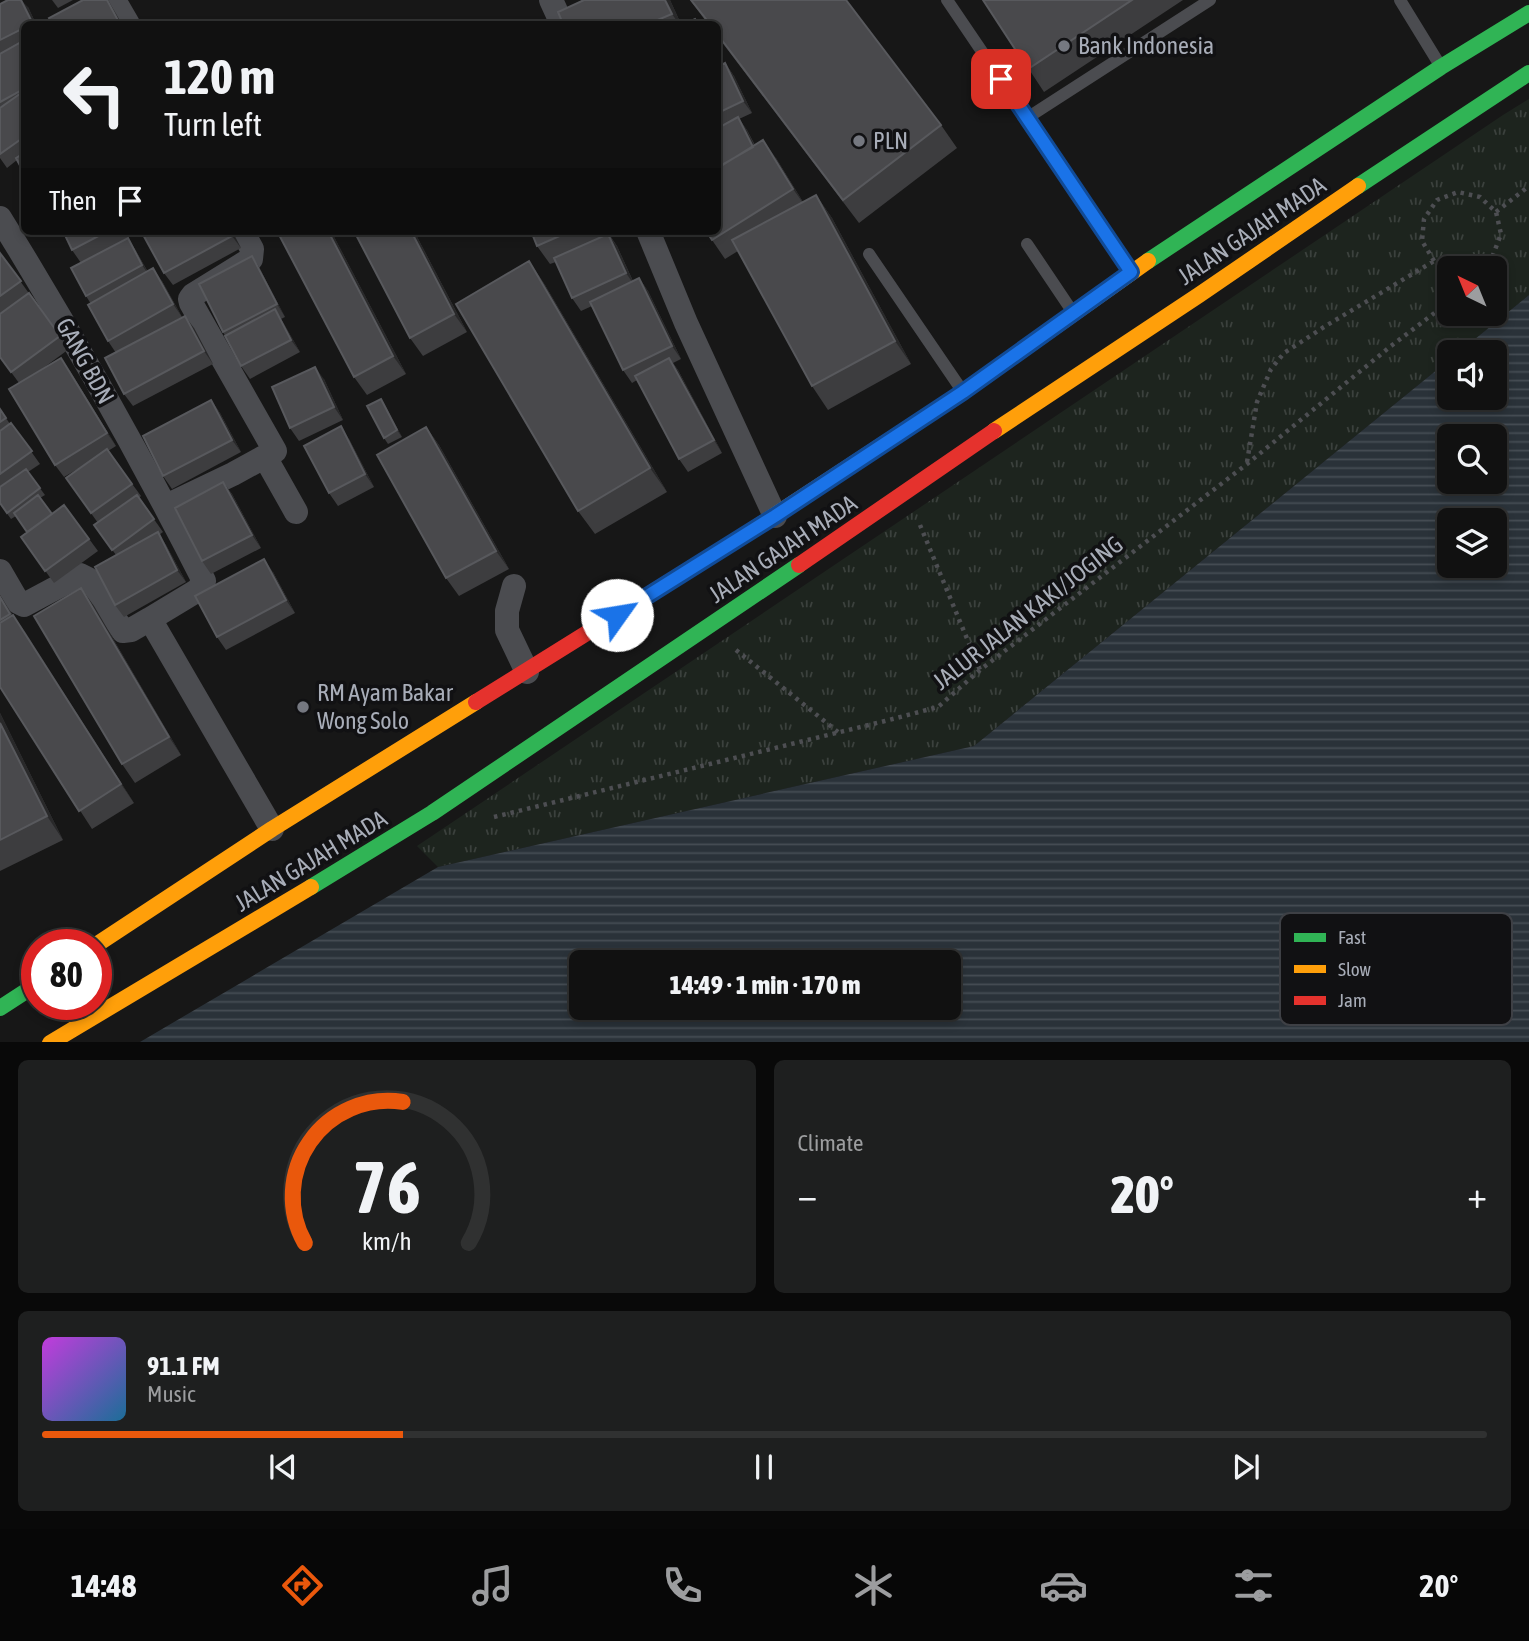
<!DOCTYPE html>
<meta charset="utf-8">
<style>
body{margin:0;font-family:"Asap Condensed",sans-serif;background:#1e1f1f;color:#f1f3f6;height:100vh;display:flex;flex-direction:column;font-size:26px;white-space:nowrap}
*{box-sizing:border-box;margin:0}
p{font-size:23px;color:#9c9d9f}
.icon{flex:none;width:38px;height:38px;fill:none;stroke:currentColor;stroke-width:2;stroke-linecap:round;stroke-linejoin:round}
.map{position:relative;height:1042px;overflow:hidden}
.sheet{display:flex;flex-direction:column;gap:18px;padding:18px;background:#090909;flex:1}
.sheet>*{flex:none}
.hud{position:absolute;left:21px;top:21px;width:700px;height:214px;border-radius:10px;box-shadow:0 4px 10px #0003,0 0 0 2px #303131;background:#111;color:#f1f3f6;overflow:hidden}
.needle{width:46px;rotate:317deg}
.controls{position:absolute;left:1437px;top:256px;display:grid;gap:14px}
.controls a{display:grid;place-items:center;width:70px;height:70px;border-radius:10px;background:#111;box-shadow:0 4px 10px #0003,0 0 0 2px #303131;font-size:35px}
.speed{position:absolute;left:21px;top:929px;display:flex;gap:14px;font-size:35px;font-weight:700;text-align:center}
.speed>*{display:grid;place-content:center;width:91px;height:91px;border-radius:50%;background:#111;box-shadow:0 4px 10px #0003,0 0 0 2px #303131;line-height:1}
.speed .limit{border:10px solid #d22;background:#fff;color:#111}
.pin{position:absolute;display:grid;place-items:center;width:60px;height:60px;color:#fff;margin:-30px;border-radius:14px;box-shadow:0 4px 10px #0006}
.me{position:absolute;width:77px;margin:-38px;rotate:58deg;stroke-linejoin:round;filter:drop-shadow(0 0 5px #0008)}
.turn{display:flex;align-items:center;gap:24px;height:147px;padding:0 28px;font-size:32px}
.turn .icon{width:91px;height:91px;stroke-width:2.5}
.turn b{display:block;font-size:49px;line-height:60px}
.then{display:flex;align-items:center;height:66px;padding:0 28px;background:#0003;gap:14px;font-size:26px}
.big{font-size:52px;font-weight:800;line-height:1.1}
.sheet .card{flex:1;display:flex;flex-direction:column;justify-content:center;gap:10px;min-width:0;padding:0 24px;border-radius:10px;background:#1e1f1f}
.sheet .dial{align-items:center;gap:0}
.dial svg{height:182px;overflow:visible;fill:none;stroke:#303131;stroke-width:7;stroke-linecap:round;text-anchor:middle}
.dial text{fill:#f1f3f6;stroke:none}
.song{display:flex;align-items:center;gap:21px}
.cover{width:84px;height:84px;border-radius:10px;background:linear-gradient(135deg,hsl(290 70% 55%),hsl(200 70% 35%))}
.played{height:7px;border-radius:4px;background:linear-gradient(90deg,#ea580c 25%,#303131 25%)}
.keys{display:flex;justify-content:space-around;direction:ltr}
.heat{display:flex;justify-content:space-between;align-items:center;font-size:38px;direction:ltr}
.sheet .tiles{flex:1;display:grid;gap:18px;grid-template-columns:1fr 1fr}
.card:last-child{grid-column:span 2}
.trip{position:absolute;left:569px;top:950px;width:392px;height:70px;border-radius:10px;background:#111;box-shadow:0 4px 10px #0003,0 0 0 2px #303131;font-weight:800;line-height:70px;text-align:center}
.tabs{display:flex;height:112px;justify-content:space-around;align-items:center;background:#070707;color:#9c9d9f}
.tabs .icon{width:49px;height:49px}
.tabs .active{color:#ea580c}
.tabs b{font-size:32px;color:#f1f3f6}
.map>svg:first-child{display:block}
.grass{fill:url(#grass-tufts);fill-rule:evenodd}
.water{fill:url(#water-rules);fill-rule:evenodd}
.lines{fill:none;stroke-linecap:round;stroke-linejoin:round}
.path{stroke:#4d4e52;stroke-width:4.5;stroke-dasharray:3.5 5;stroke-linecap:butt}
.lane{stroke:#4b4c50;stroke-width:12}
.street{stroke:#4b4c50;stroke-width:24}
.fast{stroke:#30b455;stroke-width:16}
.slow{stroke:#ff9f0a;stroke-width:16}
.jam{stroke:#e5322d;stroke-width:16}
.wall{fill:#3d3d3f}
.shaded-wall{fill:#29292a}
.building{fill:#49494c;stroke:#58595d;stroke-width:2}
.route-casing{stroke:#114b97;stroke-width:18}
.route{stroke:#1a73e8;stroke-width:12}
.poi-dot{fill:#757880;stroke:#111113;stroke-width:2.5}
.labels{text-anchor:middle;stroke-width:7;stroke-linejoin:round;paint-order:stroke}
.poi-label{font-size:24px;fill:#a8adb8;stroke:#111113;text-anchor:start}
.street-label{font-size:24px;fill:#a8adb8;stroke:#111113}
.key{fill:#111113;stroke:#3e4045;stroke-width:2}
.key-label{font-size:19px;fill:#a8adb8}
</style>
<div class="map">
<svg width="1529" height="1043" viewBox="0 0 1529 1043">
<defs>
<pattern id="grass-tufts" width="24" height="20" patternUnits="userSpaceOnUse" patternTransform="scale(1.75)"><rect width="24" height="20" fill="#1d241e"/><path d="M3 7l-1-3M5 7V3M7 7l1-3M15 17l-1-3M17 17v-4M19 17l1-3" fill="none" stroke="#3b413d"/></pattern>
<pattern id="water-rules" width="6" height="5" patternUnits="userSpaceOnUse" patternTransform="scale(1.75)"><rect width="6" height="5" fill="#2a3239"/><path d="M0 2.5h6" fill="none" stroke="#464d54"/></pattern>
</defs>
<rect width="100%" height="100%" fill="#171717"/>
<!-- grass -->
<path class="grass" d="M1529,99v196l-70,57h-10v8l-475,386 -536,121 -21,-21 1086,-731zM1449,268h45v45h-45z"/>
<!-- water -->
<path class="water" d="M1529,295v747h-1389l298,-175 536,-121 475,-386v37h45v-45h-35zM1449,436h45v45h-45zM1449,520h45v45h-45zM581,962h367v46h-367z"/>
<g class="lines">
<!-- path -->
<path class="path" d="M1496,212l33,-26
M1449,269l-15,-8 -12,-20 2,-22 13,-19 21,-8 22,5 16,15 5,22 -8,21 -16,13
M1247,462l10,-60 14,-33 13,-16 40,-26 110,-66
M920,525l60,145
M736,650l102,82
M494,817l391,-96 53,-14 42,-37 267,-206 144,-118 58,-44"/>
<!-- lane -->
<path class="lane" d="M947,0l80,118
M1400,0l38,62
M1027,244l45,67
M869,254l92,135
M1129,268l-102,-150 183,-118"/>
<!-- street -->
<path class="street" d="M114,0l14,24
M551,0l11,24
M0,218c73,118 141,239 204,363l-6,9 -48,29
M648,231l38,92 89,193
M265,457l31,55
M166,506l67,-32 42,-23 -84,-148 -1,-4 3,-4 58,-36 1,-10 -10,-18
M0,571l18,31 6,3 56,-30 8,4 35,52 8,-1 19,-11 122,210
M514,586l-7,25v19l20,42"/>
<!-- fast -->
<path class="fast" d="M1358,186l171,-113
M1148,261l293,-194 88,-54
M311,887l121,-74 367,-248
M0,1008l37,-24"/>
<!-- slow -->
<path class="slow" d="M994,431l205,-136 159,-109
M749,532l214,-140 185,-131
M96,945l176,-116 204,-127
M50,1043l261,-156"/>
<!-- jam -->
<path class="jam" d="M799,565l195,-134
M476,702l273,-170"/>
</g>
<!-- wall -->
<path class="wall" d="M52,0h21l-15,8z
M581,0h89l11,24h-118l19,-23z
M690,0h156l95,125 16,23 -98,75 -141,-186v-13h-10z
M983,0h200l-139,92z
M0,4l28,3 8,17h-12v149l-7,-13 -10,8 -7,-10z
M718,61l2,5 5,-3 9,13 18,37 -13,6 8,11 8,15 21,13 27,44 13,-7 16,23 79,146 -83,46 -16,-24 -74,-135 -13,8 -13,-19 6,-9z
M63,231h71l1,3 -54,29 -9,-13z
M141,231h91l9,17 -68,37 -9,-12z
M277,231h54l75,143 -39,21 -13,-18z
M414,231l53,101 -44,24 -13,-18z
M531,231h90v1l-10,5 6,9 16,35 6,-3 9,13 33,68 -8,4 5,7 44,83 -34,19 -9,-13 -42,-79 -5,3 -9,-13 -31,-64 -11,5 -9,-13 -16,-36 -6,2 -13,-18z
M128,238l8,13 12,21 14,9 20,36 -26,14 38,-3 19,36 -80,42 -9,-12 -8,-41 -8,-12 -17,-37 -5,-8z
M0,253l69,96 -31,23 32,-1 46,75 -8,5 33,45 -2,2 24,34 -4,3 7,10 20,37 -62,35 -9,-12 1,-50 -22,-30 4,-2 -32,-45 22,-15 -24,14 -9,-12 -36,-82 -19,-26z
M252,256l8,13 25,48 -4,2 19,33 -50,27 -9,-13 -18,-34z
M529,261l16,24 122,207 -72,42 -17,-23z
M324,379l19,41 -44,21 -9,-13z
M381,399l21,38 -14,7 -4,-6z
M211,400l9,13 21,39 -69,37 -9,-13z
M0,409l10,15 1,-1 29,41 -12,8 17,23 -5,3 12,16 12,-9 34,46 -44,32 -33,-46 6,-5 -11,-16 -5,3 -11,-15z
M426,427l13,18 70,124 -50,27 -13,-18z
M349,439l25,48 -36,19 -9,-13z
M223,482l9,12 29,54 -50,26 -9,-13z
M273,572l22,41 -69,37 -9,-13z
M81,588l13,18 87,149 -46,28 -13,-19z
M0,595l134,208 -42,26 -92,-142z
M0,713l63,127 -63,31z"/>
<!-- shaded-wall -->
<path class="shaded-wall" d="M21,0l7,7 8,17h-3z
M107,0h1l14,24h-2z
M665,0h5l11,24h-2l-7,-10z
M725,63l9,13 18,37 -9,-12z
M738,117l9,13 15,31 -8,-12z
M763,140l13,18 30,49 -13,-18z
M816,195l16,23 79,146 -16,-23z
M230,231h2l9,17 -9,-12z
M328,231h3l75,143 -13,-18z
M411,231h3l53,101 -13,-18z
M608,234l9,12 18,40 -9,-13z
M128,238l8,13 15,27 -9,-13z
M252,256l8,13 25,48 -8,-13z
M529,261l16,24 122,207 -17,-24z
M153,268l9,13 20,36 -9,-13z
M639,278l9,13 33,68 -9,-13z
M275,309l8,13 17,30 -9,-12z
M185,316l9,12 19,36 -9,-13z
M61,358l9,13 46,75 -9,-13z
M669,358l9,12 44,83 -8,-13z
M315,367l9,12 19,41 -9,-13z
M381,399l4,6 17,32 -5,-7z
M211,400l9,13 21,39 -9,-12z
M341,426l8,13 25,48 -9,-13z
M426,427l13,18 70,124 -13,-18z
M223,482l9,12 29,54 -9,-13z
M158,532l8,13 20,37 -9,-12z
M264,559l9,13 22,41 -9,-13z
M81,588l13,18 87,149 -12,-18z
M0,595l19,32 -9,-13 -10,-17z
M13,615l13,18 108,170 -13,-19z
M0,713l63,127 -16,-24 -47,-93z"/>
<!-- building -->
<path class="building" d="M8,0h13l12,24h-9v4l-24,12v-36z
M83,0h24l13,24h-67l-4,-6z
M584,0h81l7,14 -24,10h-85l-5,-12z
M691,0h155l95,125 -98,75 -125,-165v-11h-8z
M983,0h149l-104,69z
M695,19l2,5h-13z
M23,41l1,3v45l-24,13v-48z
M725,63l18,38 -25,12v-46z
M24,91v46l-24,17v-46z
M738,117l15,30 -35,20v-39z
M763,140l30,49 -81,51 -6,-9h12v-63z
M24,153v20l-8,-15z
M816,195l79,146 -83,45 -80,-146z
M63,231h45l-36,19z
M141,231h89l2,5 -68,37z
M277,231h51l65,125 -39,21z
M354,231h57l43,83 -44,24z
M531,231h40l-34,15z
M608,234l18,39 -54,25 -18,-40z
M128,238l14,27 -56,31 -15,-28z
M0,253l21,28 -21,15z
M252,256l25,48 -54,28 -24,-48z
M529,261l121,207 -72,43 -122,-207z
M153,268l20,36 -65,37 -20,-36z
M639,278l33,68 -49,24 -33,-68z
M29,293l31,43 -49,36 -11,-15v-43z
M275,309l16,31 -50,26 -16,-30z
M185,316l19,35 -80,43 -19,-36z
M61,358l46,75 -52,32 -46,-76z
M669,358l45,82 -35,19 -44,-83z
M315,367l19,40 -44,21 -18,-41z
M381,399l16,31 -13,8 -17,-32z
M211,400l21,40 -69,36 -20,-40z
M0,409l6,9 -6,4z
M11,423l21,28 -32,23v-43z
M341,426l24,48 -36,19 -25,-47z
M426,427l70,124 -50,27 -69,-123z
M107,449l25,35 -41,29 -25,-35z
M26,469l14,19 -33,25 -7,-10v-16z
M223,482l29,53 -50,26 -27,-53z
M38,495l14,19 -25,18 -13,-19z
M137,495l17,24 -42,31 -18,-25z
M64,505l25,34 -44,32 -24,-34z
M158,532l19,38 -62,35 -20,-38z
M264,559l22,41 -69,37 -22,-41z
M81,588l88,149 -47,27 -88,-148z
M0,597l10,17 -10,6z
M13,615l108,169 -42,27 -79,-124v-64z
M0,723l47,93 -47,24z"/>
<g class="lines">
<defs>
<path id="route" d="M617,615l158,-99 188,-124 168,-120 -130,-193"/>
</defs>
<!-- route casing -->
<use href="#route" class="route-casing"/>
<!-- route -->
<use href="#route" class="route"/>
</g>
<!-- markers -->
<g class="poi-dot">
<circle cx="1064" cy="46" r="7"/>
<circle cx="859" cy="141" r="7"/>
<circle cx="303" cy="707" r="7"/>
</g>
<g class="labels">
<!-- poi labels -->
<g class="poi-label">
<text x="1078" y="54">Bank Indonesia</text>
<text x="873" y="149">PLN</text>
<text x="317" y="701">RM Ayam Bakar<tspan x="317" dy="28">Wong Solo</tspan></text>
</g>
<!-- street labels -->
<g class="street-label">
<text transform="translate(1252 231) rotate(-34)" y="8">JALAN GAJAH MADA</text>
<text transform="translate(85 361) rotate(61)" y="8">GANG BDN</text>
<text transform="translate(783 549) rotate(-34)" y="8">JALAN GAJAH MADA</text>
<text transform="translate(1028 613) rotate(-38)" y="8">JALUR JALAN KAKI/JOGING</text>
<text transform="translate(311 861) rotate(-31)" y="8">JALAN GAJAH MADA</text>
</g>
</g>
<!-- legend -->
<rect x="1280" y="913" width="232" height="112" rx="10" class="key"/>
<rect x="1294" y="933" width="32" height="9" fill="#30b455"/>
<rect x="1294" y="965" width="32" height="8" fill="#ff9f0a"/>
<rect x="1294" y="996" width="32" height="9" fill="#e5322d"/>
<g class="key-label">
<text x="1338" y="944">Fast</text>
<text x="1338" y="976">Slow</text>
<text x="1338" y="1007">Jam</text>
</g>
</svg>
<div class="controls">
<a><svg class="needle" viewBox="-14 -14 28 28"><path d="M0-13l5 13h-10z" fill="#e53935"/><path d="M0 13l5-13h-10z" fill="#9c9d9f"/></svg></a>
<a><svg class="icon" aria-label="sound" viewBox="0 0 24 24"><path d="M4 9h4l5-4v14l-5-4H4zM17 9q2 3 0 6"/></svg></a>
<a><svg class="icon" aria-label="search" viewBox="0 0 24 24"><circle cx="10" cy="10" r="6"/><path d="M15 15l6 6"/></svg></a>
<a><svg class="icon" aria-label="layers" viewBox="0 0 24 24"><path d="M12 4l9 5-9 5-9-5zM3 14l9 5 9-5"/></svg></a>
</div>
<div class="speed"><div class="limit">80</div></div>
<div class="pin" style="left:1001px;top:79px;background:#d93025"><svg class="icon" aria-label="arrive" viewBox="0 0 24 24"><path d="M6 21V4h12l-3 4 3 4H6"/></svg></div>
<svg class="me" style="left:617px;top:615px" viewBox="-20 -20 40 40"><circle r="19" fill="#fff"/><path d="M0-13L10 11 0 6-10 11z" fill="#1a73e8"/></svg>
<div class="trip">14:49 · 1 min · 170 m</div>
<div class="hud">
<div class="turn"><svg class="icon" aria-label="left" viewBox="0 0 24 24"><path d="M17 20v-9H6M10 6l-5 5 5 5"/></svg><div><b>120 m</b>Turn left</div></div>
<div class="then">Then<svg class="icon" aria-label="arrive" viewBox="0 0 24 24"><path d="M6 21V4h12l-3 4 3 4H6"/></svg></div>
</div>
</div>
<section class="sheet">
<div class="tiles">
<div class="card dial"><svg viewBox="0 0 100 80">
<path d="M14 69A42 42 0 1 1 86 69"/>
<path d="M14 69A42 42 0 0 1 57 7" stroke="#ea580c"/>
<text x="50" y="56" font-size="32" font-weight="700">76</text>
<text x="50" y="72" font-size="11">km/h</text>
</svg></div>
<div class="card"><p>Climate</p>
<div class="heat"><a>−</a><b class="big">20°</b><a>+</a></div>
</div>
<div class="card">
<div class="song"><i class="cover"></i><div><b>91.1 FM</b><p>Music</p></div></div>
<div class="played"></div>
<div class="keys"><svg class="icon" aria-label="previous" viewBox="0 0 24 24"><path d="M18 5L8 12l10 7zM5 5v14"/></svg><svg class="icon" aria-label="pause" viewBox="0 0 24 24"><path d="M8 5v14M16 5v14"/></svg><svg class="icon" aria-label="next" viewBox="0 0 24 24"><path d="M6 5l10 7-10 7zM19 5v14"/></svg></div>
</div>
</div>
</section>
<nav class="tabs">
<b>14:48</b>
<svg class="icon active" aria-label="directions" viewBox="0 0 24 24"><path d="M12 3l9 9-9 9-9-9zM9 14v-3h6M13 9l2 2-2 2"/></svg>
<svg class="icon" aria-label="music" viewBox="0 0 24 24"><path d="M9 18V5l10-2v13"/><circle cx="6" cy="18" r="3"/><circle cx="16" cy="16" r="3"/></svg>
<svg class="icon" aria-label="phone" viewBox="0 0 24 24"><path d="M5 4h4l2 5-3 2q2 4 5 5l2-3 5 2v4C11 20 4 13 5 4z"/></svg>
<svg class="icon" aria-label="climate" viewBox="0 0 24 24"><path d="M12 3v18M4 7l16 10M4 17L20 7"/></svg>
<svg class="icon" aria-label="car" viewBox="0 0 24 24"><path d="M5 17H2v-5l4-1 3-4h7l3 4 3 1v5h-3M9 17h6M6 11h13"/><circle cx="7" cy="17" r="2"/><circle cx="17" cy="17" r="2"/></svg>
<svg class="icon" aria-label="filters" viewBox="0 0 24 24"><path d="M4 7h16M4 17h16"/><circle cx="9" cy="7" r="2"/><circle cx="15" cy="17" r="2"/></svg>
<b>20°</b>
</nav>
